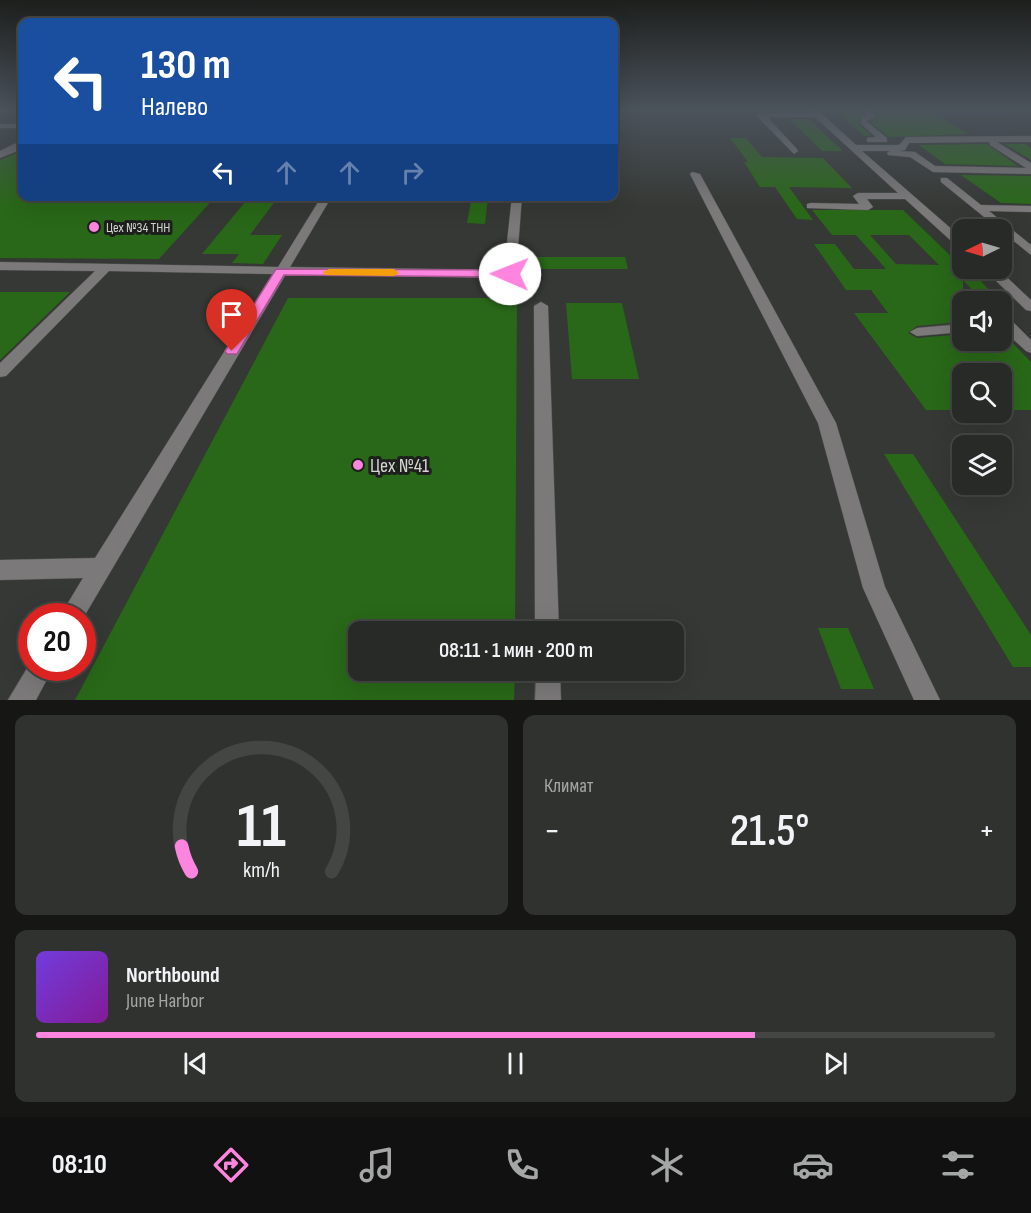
<!DOCTYPE html>
<html lang="ru">
<meta charset="utf-8">
<style>
body{margin:0;font-family:"Sofia Sans Condensed",sans-serif;background:#30322f;color:#f1f3f6;height:100vh;display:flex;flex-direction:column;font-size:22px;white-space:nowrap}
*{box-sizing:border-box;margin:0}
p{font-size:20px;color:#a5a7a7}
.icon{flex:none;width:33px;height:33px;fill:none;stroke:currentColor;stroke-width:2;stroke-linecap:round;stroke-linejoin:round}
.map{position:relative;height:700px;overflow:hidden}
.details{display:flex;flex-direction:column;gap:15px;padding:15px;background:#161715;flex:1}
.details>*{flex:none}
.guide{position:absolute;left:18px;top:18px;width:600px;height:183px;border-radius:12px;box-shadow:0 6px 24px #0002,0 0 0 2px #444644;background:#1a4fa0;color:#fff;overflow:hidden}
.needle{width:39px;rotate:265deg}
.buttons{position:absolute;left:952px;top:219px;display:grid;gap:12px}
.buttons a{display:grid;place-items:center;width:60px;height:60px;border-radius:12px;background:#282a27;box-shadow:0 6px 24px #0002,0 0 0 2px #444644;font-size:30px}
.speed{position:absolute;left:18px;top:603px;display:flex;gap:12px;font-size:30px;font-weight:700;text-align:center}
.speed>*{display:grid;place-content:center;width:78px;height:78px;border-radius:50%;background:#282a27;box-shadow:0 6px 24px #0002,0 0 0 2px #444644;line-height:1}
.speed .limit{border:9px solid #d22;background:#fff;color:#111}
.pin{position:absolute;display:grid;place-items:center;width:51px;height:51px;color:#fff;margin:-62px -26px;border-radius:50% 50% 50% 0;rotate:-45deg;box-shadow:0 0 6px #0007}
.pin .icon{rotate:45deg}
.me{position:absolute;width:66px;margin:-33px;rotate:271deg;stroke-linejoin:round;filter:drop-shadow(0 0 4px #0008)}
.turn{display:flex;align-items:center;gap:21px;height:126px;padding:0 24px;font-size:27px}
.turn .icon{width:78px;height:78px;stroke-width:2.5}
.turn b{display:block;font-size:42px;line-height:51px}
.lanes{display:flex;align-items:center;height:57px;padding:0 24px;background:#0003;justify-content:center;gap:30px;direction:ltr}
.lanes .off{opacity:.35}
.big{font-size:45px;font-weight:600;line-height:1.1}
.details .tile{flex:1;display:flex;flex-direction:column;justify-content:center;gap:9px;min-width:0;padding:0 21px;border-radius:12px;background:#30322f}
.details .dial{align-items:center;gap:0}
.dial svg{height:156px;overflow:visible;fill:none;stroke:#444644;stroke-width:7;stroke-linecap:round;text-anchor:middle}
.dial text{fill:#f1f3f6;stroke:none}
.song{display:flex;align-items:center;gap:18px}
.cover{width:72px;height:72px;border-radius:9px;background:linear-gradient(135deg,hsl(260 70% 55%),hsl(290 70% 35%))}
.played{height:6px;border-radius:3px;background:linear-gradient(90deg,#fe85df 75%,#444644 75%)}
.keys{display:flex;justify-content:space-around;direction:ltr}
.heat{display:flex;justify-content:space-between;align-items:center;font-size:33px;direction:ltr}
.details .tiles{flex:1;display:grid;gap:15px;grid-template-columns:1fr 1fr}
.tile:last-child{grid-column:span 2}
.trip{position:absolute;left:348px;top:621px;width:336px;height:60px;border-radius:12px;background:#282a27;box-shadow:0 6px 24px #0002,0 0 0 2px #444644;font-weight:600;line-height:60px;text-align:center}
.tab-bar{display:flex;height:96px;justify-content:space-around;align-items:center;background:#101110;color:#a5a7a7}
.tab-bar .icon{width:42px;height:42px}
.tab-bar .active{color:#fe85df}
.tab-bar b{font-size:27px;color:#f1f3f6}
.map>svg:first-child{display:block}
.building{fill:#296818;fill-rule:evenodd}
.lines{fill:none;stroke-linecap:round;stroke-linejoin:round}
.minor-casing{stroke:#515450;stroke-width:1}
.minor{fill:#7b797a;fill-rule:evenodd}
.route{fill:#fe85df;stroke:#a55691;stroke-width:1.5}
.slow{fill:#f59e0b}
.poi-dot{fill:#fe85df;stroke:#1d1f1d;stroke-width:2}
.labels{text-anchor:middle;stroke-width:6;stroke-linejoin:round;paint-order:stroke}
.far-poi-label{font-size:14px;fill:#d2d5d2;stroke:#1d1f1d;text-anchor:start}
.near-poi-label{font-size:20px;fill:#d2d5d2;stroke:#1d1f1d;text-anchor:start}
</style>
<div class="map">
<svg width="1031" height="700" viewBox="0 0 1031 700">
<rect width="100%" height="100%" fill="#353834"/>
<!-- building -->
<path class="building" d="M833,110h25l4,4 -3,11 12,10 -6,1z
M902,110h27l39,24 -79,3 -19,-15 6,-3v-6h26z
M790,119h18l35,32h-21z
M730,138h16l16,19 61,1 29,30 -63,-1 24,33 -16,-1 -22,-32h-15l-16,-25h4z
M987,144l31,22 -73,-2 -26,-19z
M1005,144h20l6,4v12z
M17,153h5v43h194l-57,63 -159,-1v-98z
M961,175l70,1v28l-30,-1z
M250,196h29l-29,39h32l-19,29 -31,-1 7,-9h-37z
M472,196h16l-3,28 -18,-1z
M812,210h91l51,49h4l5,4v5h6l31,34h-16l-21,-22v42l-46,4 -9,7 9,5 46,-4v6h39v-8l29,30v48h-29v-36h-39v36h-37l-72,-97h34l-17,-23h-25l-32,-46h21l19,25h32l-30,-34h-24zM870,235h39l30,30 -43,-1z
M524,257h101l3,12h-104z
M0,292h70l-70,68z
M288,298h229l-2,334h-157v38h157l-1,30h-439z
M566,303h56l17,76h-67z
M884,454h29l118,181v32h-18z
M818,628h30l26,61h-33z"/>
<g class="lines">
<defs>
<path id="minor" d="M614,110h4l3,8 -7,5z
M807,110h8l6,3 35,32h43l7,-8 125,-1v6h-34l34,21v11l-98,-2 -23,-15 -22,-2 -1,-2 3,-2h-28l101,88v10l-4,-1 -54,-49h-38l6,8 -5,3 -61,-2v-4l4,-1 48,1 -6,-8 5,-3h40l-83,-76h-48l30,32 1,2 -4,3 -38,-39 4,-2h49zM989,142l1,3 36,23 -91,-2 -20,-14 -17,-1 7,-1 4,-7z
M860,110h9l5,4v4l-8,3 21,17v4h-20v-4l9,-1 -16,-14 2,-2 -1,-4 5,-2z
M0,124h22v4h-22z
M22,143v6l-22,9v-7l14,-7z
M692,172l8,2 136,249 49,164 55,113h-26l-51,-112 -45,-165 -128,-249z
M941,178h6l34,27 50,1v6l-42,-1 42,34v10l-90,-73z
M322,196h10l-42,71 214,3 8,-74h10l-6,78 -6,4 -224,-4 -204,346v-4h-22l23,-38 -83,2v-20l95,-2 178,-284 -164,-3 -103,105 -6,1v-14l95,-92 -95,-1v-8l278,5z
M983,268h14l34,32v11l-5,-1z
M541,302l7,4 11,326h-24l-1,-326z
M1007,320l5,1 19,19v13l-5,-2 -24,-22v-8z
M963,324v8l-46,4 -7,-4 7,-4z
M32,660v8h21l-17,32h-28z
M536,670h24l1,30h-26z"/>
</defs>
<!-- minor casing -->
<use href="#minor" class="minor-casing"/>
<!-- minor -->
<use href="#minor" class="minor"/>
</g>
<!-- sky -->
<linearGradient id="sky" x2="0" y2="1"><stop stop-color="#1d1f1d"/><stop offset="0.53" stop-color="#4b535c"/><stop offset="1" stop-color="#4b535c" stop-opacity="0"/></linearGradient>
<rect width="1031" height="208" fill="url(#sky)"/>
<!-- route -->
<path class="route" d="M276,269l234,1 5,4 -5,3 -226,-2 -47,79h-10l-2,-3z"/>
<!-- slow -->
<path class="slow" d="M329,269h65l5,4 -5,3 -69,-1 -2,-3z"/>
<!-- markers -->
<g class="poi-dot">
<circle cx="94" cy="227" r="6"/>
<circle cx="358" cy="465" r="6"/>
</g>
<g class="labels">
<!-- far-poi labels -->
<g class="far-poi-label">
<text x="106" y="232">Цех №34 ТНН</text>
</g>
<!-- near-poi labels -->
<g class="near-poi-label">
<text x="370" y="472">Цех №41</text>
</g>
</g>
</svg>
<div class="buttons">
<a><svg class="needle" viewBox="-14 -14 28 28"><path d="M0-13l5 13h-10z" fill="#e53935"/><path d="M0 13l5-13h-10z" fill="#a5a7a7"/></svg></a>
<a><svg class="icon" aria-label="sound" viewBox="0 0 24 24"><path d="M4 9h4l5-4v14l-5-4H4zM17 9q2 3 0 6"/></svg></a>
<a><svg class="icon" aria-label="search" viewBox="0 0 24 24"><circle cx="10" cy="10" r="6"/><path d="M15 15l6 6"/></svg></a>
<a><svg class="icon" aria-label="layers" viewBox="0 0 24 24"><path d="M12 4l9 5-9 5-9-5zM3 14l9 5 9-5"/></svg></a>
</div>
<div class="speed"><div class="limit">20</div></div>
<div class="pin" style="left:232px;top:351px;background:#d93025"><svg class="icon" aria-label="arrive" viewBox="0 0 24 24"><path d="M6 21V4h12l-3 4 3 4H6"/></svg></div>
<svg class="me" style="left:510px;top:274px" viewBox="-20 -20 40 40"><circle r="19" fill="#fff"/><path d="M0-13L10 11 0 6-10 11z" fill="#fe85df"/></svg>
<div class="trip">08:11 · 1 мин · 200 m</div>
<div class="guide">
<div class="turn"><svg class="icon" aria-label="left" viewBox="0 0 24 24"><path d="M17 20v-9H6M10 6l-5 5 5 5"/></svg><div><b>130 m</b>Налево</div></div>
<div class="lanes"><svg class="icon" aria-label="left" viewBox="0 0 24 24"><path d="M17 20v-9H6M10 6l-5 5 5 5"/></svg><svg class="icon off" aria-label="ahead" viewBox="0 0 24 24"><path d="M12 20V5M6 11l6-6 6 6"/></svg><svg class="icon off" aria-label="ahead" viewBox="0 0 24 24"><path d="M12 20V5M6 11l6-6 6 6"/></svg><svg class="icon off" aria-label="right" viewBox="0 0 24 24"><path d="M7 20v-9h11M14 6l5 5-5 5"/></svg></div>
</div>
</div>
<section class="details">
<div class="tiles">
<div class="tile dial"><svg viewBox="0 0 100 80">
<path d="M14 69A42 42 0 1 1 86 69"/>
<path d="M14 69A42 42 0 0 1 9 56" stroke="#fe85df"/>
<text x="50" y="56" font-size="32" font-weight="700">11</text>
<text x="50" y="72" font-size="11">km/h</text>
</svg></div>
<div class="tile"><p>Климат</p>
<div class="heat"><a>−</a><b class="big">21.5°</b><a>+</a></div>
</div>
<div class="tile">
<div class="song"><i class="cover"></i><div><b>Northbound</b><p>June Harbor</p></div></div>
<div class="played"></div>
<div class="keys"><svg class="icon" aria-label="previous" viewBox="0 0 24 24"><path d="M18 5L8 12l10 7zM5 5v14"/></svg><svg class="icon" aria-label="pause" viewBox="0 0 24 24"><path d="M8 5v14M16 5v14"/></svg><svg class="icon" aria-label="next" viewBox="0 0 24 24"><path d="M6 5l10 7-10 7zM19 5v14"/></svg></div>
</div>
</div>
</section>
<nav class="tab-bar">
<b>08:10</b>
<svg class="icon active" aria-label="directions" viewBox="0 0 24 24"><path d="M12 3l9 9-9 9-9-9zM9 14v-3h6M13 9l2 2-2 2"/></svg>
<svg class="icon" aria-label="music" viewBox="0 0 24 24"><path d="M9 18V5l10-2v13"/><circle cx="6" cy="18" r="3"/><circle cx="16" cy="16" r="3"/></svg>
<svg class="icon" aria-label="phone" viewBox="0 0 24 24"><path d="M5 4h4l2 5-3 2q2 4 5 5l2-3 5 2v4C11 20 4 13 5 4z"/></svg>
<svg class="icon" aria-label="climate" viewBox="0 0 24 24"><path d="M12 3v18M4 7l16 10M4 17L20 7"/></svg>
<svg class="icon" aria-label="car" viewBox="0 0 24 24"><path d="M5 17H2v-5l4-1 3-4h7l3 4 3 1v5h-3M9 17h6M6 11h13"/><circle cx="7" cy="17" r="2"/><circle cx="17" cy="17" r="2"/></svg>
<svg class="icon" aria-label="filters" viewBox="0 0 24 24"><path d="M4 7h16M4 17h16"/><circle cx="9" cy="7" r="2"/><circle cx="15" cy="17" r="2"/></svg>
</nav>
